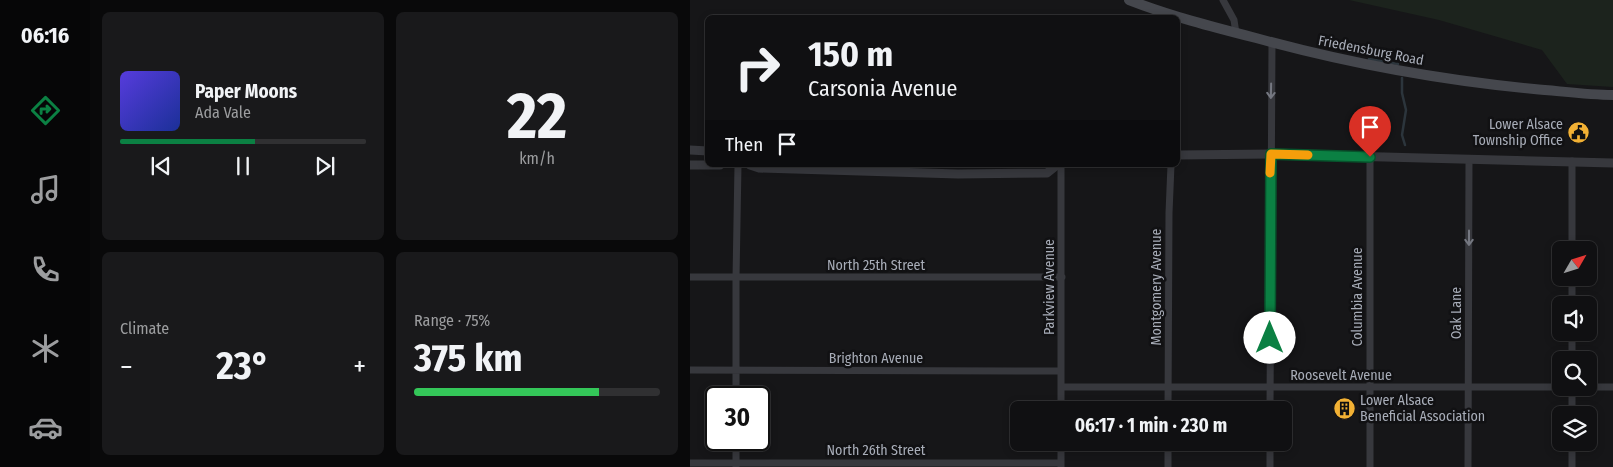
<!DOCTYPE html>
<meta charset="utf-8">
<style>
body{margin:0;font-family:"Fira Sans Condensed",sans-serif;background:#19191b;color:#f1f3f6;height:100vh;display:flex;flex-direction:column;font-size:19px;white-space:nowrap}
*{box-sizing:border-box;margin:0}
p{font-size:16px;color:#9c9d9f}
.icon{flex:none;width:28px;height:28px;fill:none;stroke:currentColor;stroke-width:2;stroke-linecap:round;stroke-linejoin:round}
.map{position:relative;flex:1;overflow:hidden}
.sheet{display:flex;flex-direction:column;gap:12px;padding:12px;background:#09090a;width:600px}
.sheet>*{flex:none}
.hud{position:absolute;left:15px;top:15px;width:475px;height:152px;border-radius:8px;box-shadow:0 2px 8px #0003,0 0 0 1px #303032;background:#101012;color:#f1f3f6;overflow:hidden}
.needle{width:32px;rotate:51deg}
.buttons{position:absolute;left:862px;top:241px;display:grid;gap:10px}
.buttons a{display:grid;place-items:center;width:45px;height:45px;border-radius:8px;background:#101012;box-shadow:0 2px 8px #0003,0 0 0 1px #303032;font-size:25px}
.speed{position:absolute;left:15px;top:386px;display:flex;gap:10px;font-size:25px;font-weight:700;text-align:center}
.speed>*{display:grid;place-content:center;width:65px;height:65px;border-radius:50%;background:#101012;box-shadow:0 2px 8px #0003,0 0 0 1px #303032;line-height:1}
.speed .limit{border:2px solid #111;border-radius:8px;background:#fff;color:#111}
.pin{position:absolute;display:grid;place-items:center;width:42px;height:42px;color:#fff;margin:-51px -21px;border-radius:50% 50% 50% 0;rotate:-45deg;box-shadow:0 0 5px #0007}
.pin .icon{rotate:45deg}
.me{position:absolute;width:55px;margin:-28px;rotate:0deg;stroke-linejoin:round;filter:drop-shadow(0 0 4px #0008)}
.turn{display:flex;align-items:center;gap:18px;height:105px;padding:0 20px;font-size:22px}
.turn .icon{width:65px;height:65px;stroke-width:2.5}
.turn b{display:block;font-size:35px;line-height:42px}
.then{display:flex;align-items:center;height:48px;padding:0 20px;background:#0003;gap:10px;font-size:19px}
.big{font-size:38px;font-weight:700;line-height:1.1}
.sheet .card{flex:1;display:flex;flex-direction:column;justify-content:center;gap:8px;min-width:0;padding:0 18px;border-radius:8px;background:#19191b}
.sheet .dial{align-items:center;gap:0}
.dial b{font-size:65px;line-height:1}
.song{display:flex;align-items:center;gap:15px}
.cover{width:60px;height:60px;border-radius:8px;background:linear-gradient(135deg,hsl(250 70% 55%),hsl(230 70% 35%))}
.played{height:5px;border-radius:2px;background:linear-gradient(90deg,#0b8043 55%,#303032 55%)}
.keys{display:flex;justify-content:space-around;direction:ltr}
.heat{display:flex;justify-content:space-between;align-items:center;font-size:28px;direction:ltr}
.charge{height:8px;border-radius:4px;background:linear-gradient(90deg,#34c759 75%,#303032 0)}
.sheet .tiles{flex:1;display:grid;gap:12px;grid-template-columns:repeat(2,1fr)}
.trip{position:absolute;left:320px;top:401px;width:282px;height:50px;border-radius:8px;background:#101012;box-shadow:0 2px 8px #0003,0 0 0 1px #303032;font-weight:700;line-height:50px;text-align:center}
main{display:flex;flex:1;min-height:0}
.menu{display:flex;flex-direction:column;width:90px;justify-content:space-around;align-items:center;background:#060607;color:#9c9d9f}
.menu .icon{width:35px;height:35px}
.menu .active{color:#0b8043}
.menu b{font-size:22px;color:#f1f3f6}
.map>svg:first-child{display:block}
.green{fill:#1c231d}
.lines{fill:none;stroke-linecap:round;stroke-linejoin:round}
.stream{stroke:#2c353c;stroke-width:2.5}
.minor{stroke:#37383d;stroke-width:7}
.tertiary{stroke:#37383d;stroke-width:9}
.secondary{stroke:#45474d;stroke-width:10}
.oneway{stroke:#757881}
.route-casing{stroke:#07532c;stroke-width:12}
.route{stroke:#0b8043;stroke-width:9}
.slow{stroke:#f59e0b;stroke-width:9}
.labels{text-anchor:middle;stroke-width:5;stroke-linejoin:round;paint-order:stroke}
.street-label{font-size:14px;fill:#a8adb8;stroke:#111113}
.poi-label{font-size:14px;fill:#a8adb8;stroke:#111113;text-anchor:end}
</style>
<main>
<nav class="menu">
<b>06:16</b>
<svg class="icon active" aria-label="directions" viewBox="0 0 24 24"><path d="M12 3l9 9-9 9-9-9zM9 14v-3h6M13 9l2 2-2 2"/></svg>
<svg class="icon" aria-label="music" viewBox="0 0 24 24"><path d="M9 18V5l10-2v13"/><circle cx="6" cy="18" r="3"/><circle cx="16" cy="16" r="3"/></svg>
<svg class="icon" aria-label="phone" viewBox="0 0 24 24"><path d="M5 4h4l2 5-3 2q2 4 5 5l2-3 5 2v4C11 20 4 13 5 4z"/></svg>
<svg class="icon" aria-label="climate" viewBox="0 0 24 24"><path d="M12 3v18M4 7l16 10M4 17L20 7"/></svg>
<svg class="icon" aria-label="car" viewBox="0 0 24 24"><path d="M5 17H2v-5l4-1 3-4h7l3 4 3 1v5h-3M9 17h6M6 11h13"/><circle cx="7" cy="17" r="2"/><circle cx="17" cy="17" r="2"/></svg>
</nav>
<section class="sheet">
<div class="tiles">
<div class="card">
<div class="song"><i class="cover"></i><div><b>Paper Moons</b><p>Ada Vale</p></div></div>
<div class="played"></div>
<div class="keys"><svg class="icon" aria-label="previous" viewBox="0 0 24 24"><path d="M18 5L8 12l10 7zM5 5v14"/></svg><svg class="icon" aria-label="pause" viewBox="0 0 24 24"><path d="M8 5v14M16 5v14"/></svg><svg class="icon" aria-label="next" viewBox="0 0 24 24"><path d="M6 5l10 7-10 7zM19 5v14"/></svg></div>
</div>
<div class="card dial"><b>22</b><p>km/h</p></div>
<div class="card"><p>Climate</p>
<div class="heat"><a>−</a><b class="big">23°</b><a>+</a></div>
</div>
<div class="card"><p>Range · 75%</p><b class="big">375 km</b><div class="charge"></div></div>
</div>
</section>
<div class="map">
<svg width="923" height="467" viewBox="0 0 923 467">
<rect width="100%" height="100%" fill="#161618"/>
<!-- green -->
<path class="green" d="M659,0h264v87l-46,-3 -25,-34 -103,-30z"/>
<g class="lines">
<!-- stream -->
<path class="stream" d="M679,59l29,5
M712,78v15l4,17 -4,25 3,10"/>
<!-- minor -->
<path class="minor" d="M533,0l11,20 2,13
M680,157v310
M882,161v89
M0,277h372
M882,278v27
M882,332v28
M0,370l371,1
M371,387h500
M899,387h24
M46,398v-120l2,-113
M371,410v-245
M478,410l1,-197 2,-48
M580,410l2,-368
M882,415v-27
M46,440v27
M0,463h371
M371,467v-25
M478,467v-25
M580,467v-25
M778,467l1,-307
M882,467v-25"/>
<!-- tertiary -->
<path class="tertiary" d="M0,150l18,1
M488,155l93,-1 342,9
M0,165h30
M60,165l9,3 199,6 89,-1 10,-8"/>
<!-- secondary -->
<path class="secondary" d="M439,0c41,16 84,27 127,38 91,25 183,42 278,51 26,2 53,6 79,6"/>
</g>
<!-- one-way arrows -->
<defs><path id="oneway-shaft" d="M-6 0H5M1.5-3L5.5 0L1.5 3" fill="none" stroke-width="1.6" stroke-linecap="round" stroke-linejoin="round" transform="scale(1.25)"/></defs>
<g class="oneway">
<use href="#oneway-shaft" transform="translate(581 91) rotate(91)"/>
<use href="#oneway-shaft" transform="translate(779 238) rotate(90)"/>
</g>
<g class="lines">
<defs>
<path id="route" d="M580,338l1,-184 99,3"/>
</defs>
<!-- route casing -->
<use href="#route" class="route-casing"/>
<!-- route -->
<use href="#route" class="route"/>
<!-- slow -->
<path class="slow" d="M580,173l1,-19 37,1"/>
</g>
<!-- icons -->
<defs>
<symbol id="civic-disc" viewBox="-11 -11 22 22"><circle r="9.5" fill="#f2b134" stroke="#111113"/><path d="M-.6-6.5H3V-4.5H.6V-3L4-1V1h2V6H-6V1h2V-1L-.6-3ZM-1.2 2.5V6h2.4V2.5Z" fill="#111"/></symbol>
<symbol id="building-disc" viewBox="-11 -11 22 22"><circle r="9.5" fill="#f2b134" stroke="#111113"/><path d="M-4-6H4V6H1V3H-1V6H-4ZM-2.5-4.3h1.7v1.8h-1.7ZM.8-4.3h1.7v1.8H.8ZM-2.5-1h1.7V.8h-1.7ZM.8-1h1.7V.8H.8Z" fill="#111"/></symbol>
</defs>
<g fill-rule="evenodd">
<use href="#civic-disc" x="876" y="120" width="25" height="25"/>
<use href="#building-disc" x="642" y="396" width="25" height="25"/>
</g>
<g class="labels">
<!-- street labels -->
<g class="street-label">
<text transform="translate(681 50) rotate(11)" y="5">Friedensburg Road</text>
<text x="186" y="270">North 25th Street</text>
<text transform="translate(359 287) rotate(-90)" y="5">Parkview Avenue</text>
<text transform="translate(466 287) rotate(-90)" y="5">Montgomery Avenue</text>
<text transform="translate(667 297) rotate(-90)" y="5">Columbia Avenue</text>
<text transform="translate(766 313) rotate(-90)" y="5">Oak Lane</text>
<text x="186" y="363">Brighton Avenue</text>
<text x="651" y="380">Roosevelt Avenue</text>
<text x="186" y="455">North 26th Street</text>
</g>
<!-- poi labels -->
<g class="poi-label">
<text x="873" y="129">Lower Alsace<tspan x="873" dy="16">Township Office</tspan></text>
<text x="670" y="405" text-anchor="start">Lower Alsace<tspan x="670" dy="16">Beneficial Association</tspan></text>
</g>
</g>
</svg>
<div class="buttons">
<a><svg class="needle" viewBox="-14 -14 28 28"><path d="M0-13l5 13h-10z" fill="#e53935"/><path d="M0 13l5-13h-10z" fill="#9c9d9f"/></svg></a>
<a><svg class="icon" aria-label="sound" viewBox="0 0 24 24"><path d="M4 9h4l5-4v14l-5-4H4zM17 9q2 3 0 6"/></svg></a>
<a><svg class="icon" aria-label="search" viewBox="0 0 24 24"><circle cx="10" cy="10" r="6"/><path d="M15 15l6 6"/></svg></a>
<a><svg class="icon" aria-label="layers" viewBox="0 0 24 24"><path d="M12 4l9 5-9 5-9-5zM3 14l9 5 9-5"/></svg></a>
</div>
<div class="speed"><div class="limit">30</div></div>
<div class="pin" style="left:680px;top:157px;background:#d93025"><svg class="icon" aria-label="arrive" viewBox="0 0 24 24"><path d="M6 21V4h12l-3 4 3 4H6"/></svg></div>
<svg class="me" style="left:580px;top:338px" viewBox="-20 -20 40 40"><circle r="19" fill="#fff"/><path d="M0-13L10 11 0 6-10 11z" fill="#0b8043"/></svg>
<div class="trip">06:17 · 1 min · 230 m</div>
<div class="hud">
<div class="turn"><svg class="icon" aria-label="right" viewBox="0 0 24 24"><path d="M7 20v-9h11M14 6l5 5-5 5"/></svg><div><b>150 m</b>Carsonia Avenue</div></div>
<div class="then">Then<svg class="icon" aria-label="arrive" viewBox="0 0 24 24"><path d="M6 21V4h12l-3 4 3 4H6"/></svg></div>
</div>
</div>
</main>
